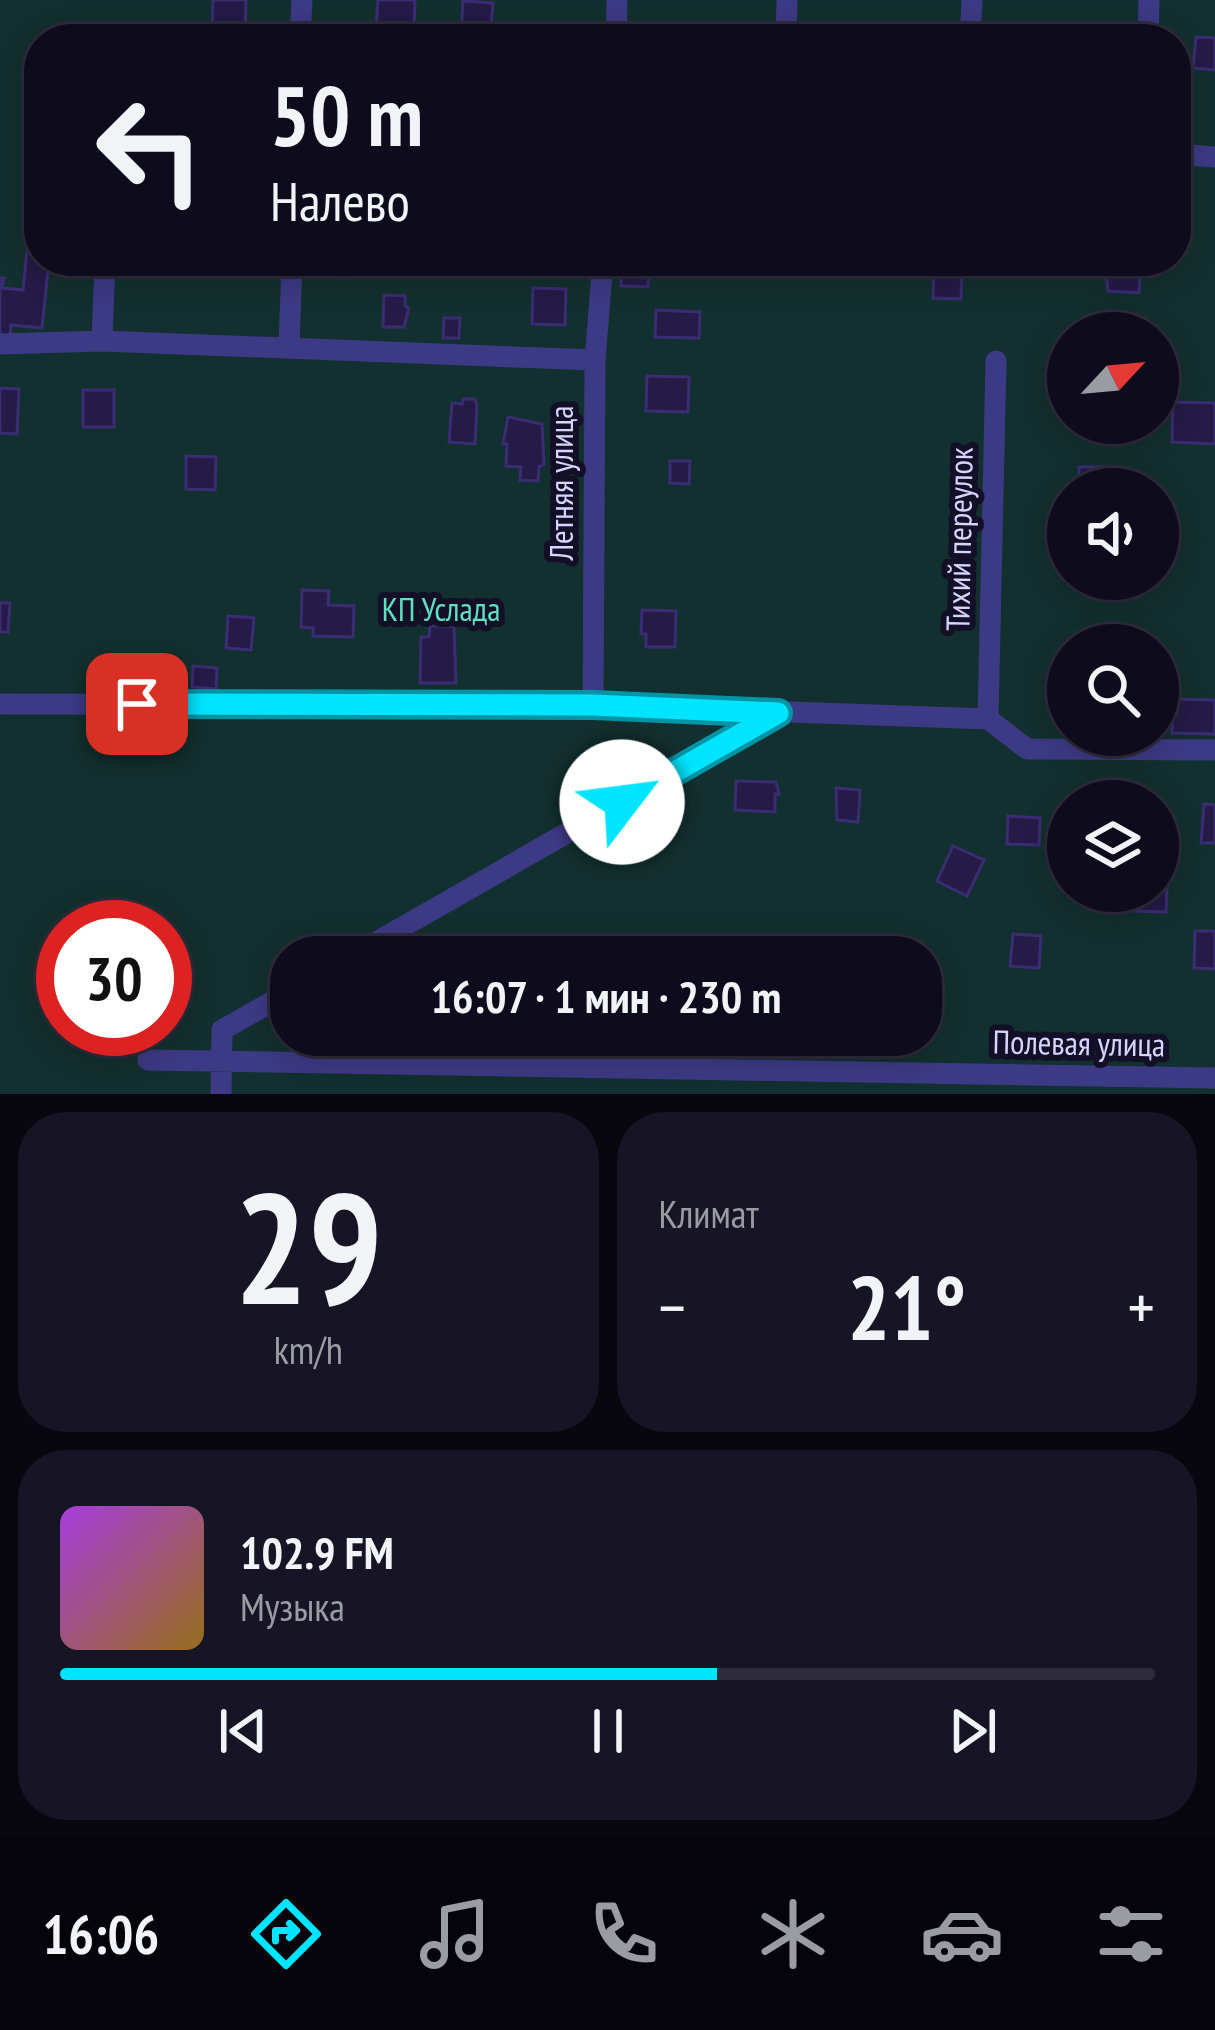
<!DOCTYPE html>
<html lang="ru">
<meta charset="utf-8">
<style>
body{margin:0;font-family:"PT Sans Narrow",sans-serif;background:#171425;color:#f1f3f6;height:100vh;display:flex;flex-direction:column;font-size:45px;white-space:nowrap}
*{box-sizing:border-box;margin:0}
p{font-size:39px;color:#9b9ba3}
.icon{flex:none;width:66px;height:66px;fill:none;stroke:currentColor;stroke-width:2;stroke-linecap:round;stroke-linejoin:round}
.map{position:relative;height:1094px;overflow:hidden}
.details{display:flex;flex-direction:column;gap:18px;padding:18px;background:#08060f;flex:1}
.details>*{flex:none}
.banner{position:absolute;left:24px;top:24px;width:1167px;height:252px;border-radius:48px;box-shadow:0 6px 30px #0003,0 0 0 3px #2e2b3b;background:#0e0b1c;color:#f1f3f6;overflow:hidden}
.needle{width:78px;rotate:64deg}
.fabs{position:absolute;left:1047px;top:312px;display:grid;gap:24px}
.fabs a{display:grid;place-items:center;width:132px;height:132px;border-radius:50%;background:#0e0b1c;box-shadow:0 6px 30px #0003,0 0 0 3px #2e2b3b;font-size:60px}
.speed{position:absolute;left:36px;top:900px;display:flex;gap:24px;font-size:60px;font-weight:700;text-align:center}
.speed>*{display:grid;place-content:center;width:156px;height:156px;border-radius:50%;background:#0e0b1c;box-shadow:0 6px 30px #0003,0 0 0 3px #2e2b3b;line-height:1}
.speed .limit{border:18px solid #d22;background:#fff;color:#111}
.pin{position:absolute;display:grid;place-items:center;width:102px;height:102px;color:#fff;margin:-51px;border-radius:24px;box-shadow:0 6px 18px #0006}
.me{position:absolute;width:132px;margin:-66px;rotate:60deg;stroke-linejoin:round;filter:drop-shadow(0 0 9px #0008)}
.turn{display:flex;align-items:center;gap:42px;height:252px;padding:0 48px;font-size:54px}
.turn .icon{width:156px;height:156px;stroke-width:2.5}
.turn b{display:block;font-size:84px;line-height:102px}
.big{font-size:90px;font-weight:700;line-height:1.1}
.details .widget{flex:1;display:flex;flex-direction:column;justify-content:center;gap:18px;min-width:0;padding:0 42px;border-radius:48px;background:#171425}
.details .dial{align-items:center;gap:0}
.dial b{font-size:156px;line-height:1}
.song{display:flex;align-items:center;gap:36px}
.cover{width:144px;height:144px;border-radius:18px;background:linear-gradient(135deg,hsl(280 70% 55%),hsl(40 70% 35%))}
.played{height:12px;border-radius:6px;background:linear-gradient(90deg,#00e5ff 60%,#2e2b3b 60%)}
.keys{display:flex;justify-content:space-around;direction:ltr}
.heat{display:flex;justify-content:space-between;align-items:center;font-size:66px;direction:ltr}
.details .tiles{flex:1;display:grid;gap:18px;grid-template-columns:1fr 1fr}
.widget:last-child{grid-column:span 2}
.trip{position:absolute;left:270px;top:936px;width:672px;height:120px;border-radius:48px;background:#0e0b1c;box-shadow:0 6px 30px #0003,0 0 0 3px #2e2b3b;font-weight:700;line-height:120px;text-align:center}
.dock{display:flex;height:192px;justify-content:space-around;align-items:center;background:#06040b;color:#9b9ba3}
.dock .icon{width:84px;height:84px}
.dock .on{color:#00e5ff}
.dock b{font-size:54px;color:#f1f3f6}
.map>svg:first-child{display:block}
.green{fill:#12302f;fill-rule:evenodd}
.building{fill:#241b47;stroke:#3b2d73;stroke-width:3}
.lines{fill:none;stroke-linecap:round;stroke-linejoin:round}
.street{stroke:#3d3a85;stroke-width:21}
.route-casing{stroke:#0095a6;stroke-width:30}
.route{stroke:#00e5ff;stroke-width:21}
.labels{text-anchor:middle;stroke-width:12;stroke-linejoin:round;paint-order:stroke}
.street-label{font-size:33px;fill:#d9d4ff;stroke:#130f26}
.park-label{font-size:33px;fill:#5fe0c0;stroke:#130f26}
</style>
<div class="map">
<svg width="1215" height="1094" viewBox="0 0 1215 1094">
<rect width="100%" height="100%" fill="#130f26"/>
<!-- green -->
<path class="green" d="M0,0h1215v1094h-1215zM39,39h1137v222h-1137zM1068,333h90v90h-90zM1068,489h90v90h-90zM1068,645h90v90h-90zM1068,801h90v90h-90zM63,927h102v102h-102zM291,957h630v78h-630z"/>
<!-- building -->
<path class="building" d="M213,0h33l-1,38 -33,-2z
M378,0h37l-1,29 -38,-2z
M463,1l30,2 -3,34 -29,-2z
M734,24l28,1v14h-29z
M1196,37l19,1v32l-22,-2z
M29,231l10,1v29h10l-7,67 -31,-3 -1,11 -10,-1v-57h4l-2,10 21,2z
M312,261h35v17l-36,-2z
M514,261h26v7l-26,-1z
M622,261h27l-1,26 -27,-1z
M1120,261h21l-2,32 -31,-2 -2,-20h13z
M934,266h28l-1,33 -28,-1z
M533,288l33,1 -1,36 -33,-1z
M384,295l21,1v10l4,2 -5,19h-21z
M656,310l44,2 -1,26 -44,-1z
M444,318h16l-1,20h-16z
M647,376l42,1 -1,35 -42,-1z
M0,388l19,1 -2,45 -17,-1z
M83,390h31v37h-31z
M463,399h12l2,6 -2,39 -26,-2 3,-39 10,1z
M1173,402l42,1v41l-43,-2z
M508,417l34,7 2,40 -5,3 -1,14 -18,-1 1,-13 -15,-1 1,-22h-4z
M186,456l30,1 -1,33 -29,-1z
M670,461h20l-1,23 -19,-1z
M1079,467h31l-1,22h-36v-10h6z
M302,590l27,1 -1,14 26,1 -1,31 -40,-1v-8l-12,-1z
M0,603h10l-2,29h-8z
M642,610l34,1 -1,36h-29v-13h-5z
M228,616l26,2 -3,32 -25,-2z
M430,626h24l2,57h-36l1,-46h8z
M193,666l24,2 -1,21 -24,-2z
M1173,699l42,1v34l-43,-1z
M736,781l40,1 3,12h-4v18l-40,-2z
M836,788l24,2 -2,32 -21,-2z
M1204,804l11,1v38h-14z
M1008,816l32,2 -1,27 -32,-1z
M953,846l31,14 -17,36 -30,-15z
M1158,886h9l-1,26 -32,-1v-20h24z
M1195,931h20v38l-21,-1z
M1013,934l28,2 -2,32 -29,-2z
M622,949h25v8h-25z
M733,1035h45v7h-45z"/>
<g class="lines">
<!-- street -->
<path class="street" d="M300,39l2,-39
M616,39l1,-39
M786,39l1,-39
M970,39l2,-39
M1148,39l1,-39
M1176,154l39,3
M102,341l3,-80
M0,344l102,-3 493,19
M289,348l3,-87
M0,704l593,1 395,14 39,30 188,1
M593,705l2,-345 8,-99
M988,719l8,-358
M350,957l427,-244
M148,1060l1067,18
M221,1094l1,-64 69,-39"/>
</g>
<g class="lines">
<defs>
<path id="route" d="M137,704l456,1 185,8 -156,89"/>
</defs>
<!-- route casing -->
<use href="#route" class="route-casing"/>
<!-- route -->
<use href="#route" class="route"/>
</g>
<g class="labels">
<!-- street labels -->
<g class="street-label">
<text transform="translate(561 483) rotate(-90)" y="12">Летняя улица</text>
<text transform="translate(959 539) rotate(-89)" y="12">Тихий переулок</text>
<text transform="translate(1079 1043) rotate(1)" y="12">Полевая улица</text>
</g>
<!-- park labels -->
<g class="park-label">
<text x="441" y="621">КП Услада</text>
</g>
</g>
</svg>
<div class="fabs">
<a><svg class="needle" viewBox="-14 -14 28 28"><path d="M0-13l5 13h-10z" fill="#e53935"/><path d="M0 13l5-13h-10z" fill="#9b9ba3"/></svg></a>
<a><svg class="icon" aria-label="sound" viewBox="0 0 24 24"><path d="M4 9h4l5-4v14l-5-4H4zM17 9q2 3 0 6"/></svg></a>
<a><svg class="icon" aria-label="search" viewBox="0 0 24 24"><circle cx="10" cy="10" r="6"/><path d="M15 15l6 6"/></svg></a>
<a><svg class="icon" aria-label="layers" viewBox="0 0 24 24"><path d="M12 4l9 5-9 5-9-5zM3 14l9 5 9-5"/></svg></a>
</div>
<div class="speed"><div class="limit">30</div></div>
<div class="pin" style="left:137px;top:704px;background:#d93025"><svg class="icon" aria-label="arrive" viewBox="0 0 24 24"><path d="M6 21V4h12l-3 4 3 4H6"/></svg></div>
<svg class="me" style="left:622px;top:802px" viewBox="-20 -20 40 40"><circle r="19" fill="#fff"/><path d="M0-13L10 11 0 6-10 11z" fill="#00e5ff"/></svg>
<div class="trip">16:07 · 1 мин · 230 m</div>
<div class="banner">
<div class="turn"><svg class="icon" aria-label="left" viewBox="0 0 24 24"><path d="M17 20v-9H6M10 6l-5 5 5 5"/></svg><div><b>50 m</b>Налево</div></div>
</div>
</div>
<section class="details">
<div class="tiles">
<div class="widget dial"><b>29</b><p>km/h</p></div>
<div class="widget"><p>Климат</p>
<div class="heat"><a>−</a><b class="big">21°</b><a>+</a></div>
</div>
<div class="widget">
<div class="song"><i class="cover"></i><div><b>102.9 FM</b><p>Музыка</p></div></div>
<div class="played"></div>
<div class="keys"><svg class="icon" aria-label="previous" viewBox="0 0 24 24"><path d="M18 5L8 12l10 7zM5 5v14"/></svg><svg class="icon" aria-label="pause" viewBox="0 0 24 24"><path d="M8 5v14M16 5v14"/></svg><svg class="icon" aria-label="next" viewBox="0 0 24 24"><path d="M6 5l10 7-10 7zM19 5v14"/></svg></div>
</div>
</div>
</section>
<nav class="dock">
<b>16:06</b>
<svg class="icon on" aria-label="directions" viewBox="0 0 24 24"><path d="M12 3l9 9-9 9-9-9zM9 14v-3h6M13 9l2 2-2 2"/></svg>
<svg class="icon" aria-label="music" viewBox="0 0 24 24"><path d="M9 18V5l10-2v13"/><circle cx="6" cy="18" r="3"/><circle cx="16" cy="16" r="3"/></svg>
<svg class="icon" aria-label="phone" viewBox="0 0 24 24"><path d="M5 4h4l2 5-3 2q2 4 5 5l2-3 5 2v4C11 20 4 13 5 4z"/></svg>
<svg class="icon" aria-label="climate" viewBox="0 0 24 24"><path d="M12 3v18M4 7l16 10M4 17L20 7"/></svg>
<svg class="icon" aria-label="car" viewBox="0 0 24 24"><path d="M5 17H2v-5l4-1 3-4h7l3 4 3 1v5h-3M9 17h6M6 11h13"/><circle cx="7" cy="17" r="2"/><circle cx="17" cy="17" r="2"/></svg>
<svg class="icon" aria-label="filters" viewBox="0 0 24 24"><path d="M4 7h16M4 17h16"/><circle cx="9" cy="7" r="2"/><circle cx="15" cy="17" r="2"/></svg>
</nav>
